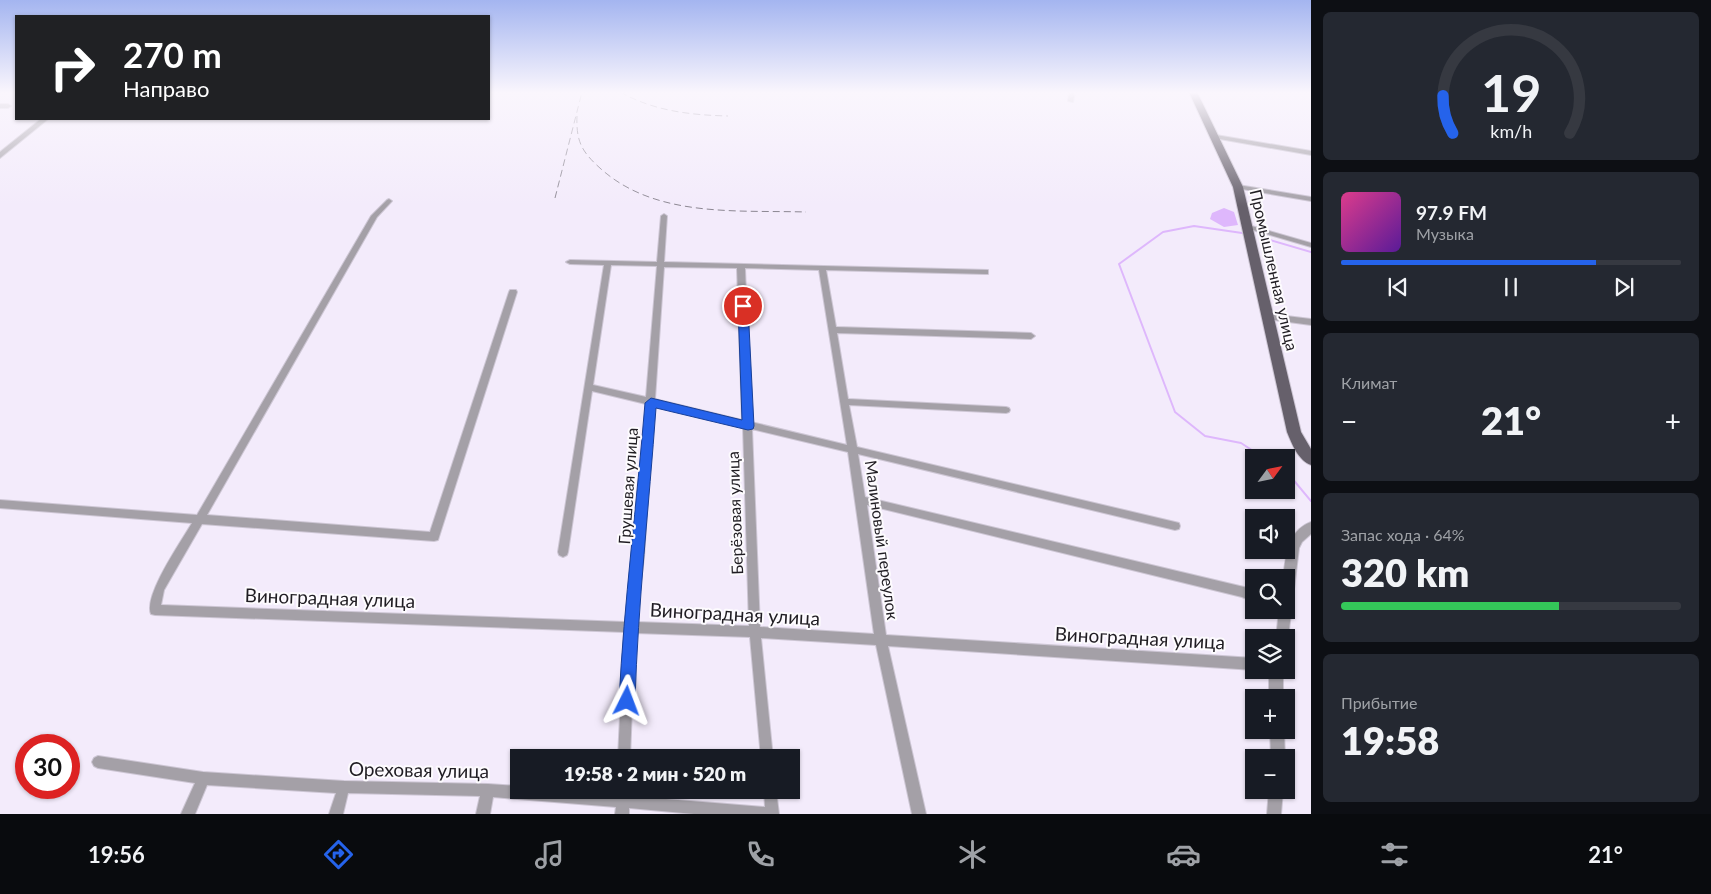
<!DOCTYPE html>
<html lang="ru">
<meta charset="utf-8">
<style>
body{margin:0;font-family:Lato,sans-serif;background:#242831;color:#f1f3f6;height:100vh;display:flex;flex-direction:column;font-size:19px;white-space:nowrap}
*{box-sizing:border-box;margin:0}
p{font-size:16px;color:#9ea1a6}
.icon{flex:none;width:28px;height:28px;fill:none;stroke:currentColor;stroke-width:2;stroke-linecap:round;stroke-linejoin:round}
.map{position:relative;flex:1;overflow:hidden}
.details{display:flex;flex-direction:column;gap:12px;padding:12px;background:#0d0f14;width:400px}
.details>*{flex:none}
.top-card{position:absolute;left:15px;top:15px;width:475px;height:105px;border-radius:0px;box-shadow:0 1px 4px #0004;background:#202124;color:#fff;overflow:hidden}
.needle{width:32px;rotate:57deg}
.controls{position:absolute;left:1245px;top:449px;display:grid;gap:10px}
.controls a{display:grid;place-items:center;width:50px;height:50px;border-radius:0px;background:#171b24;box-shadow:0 1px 4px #0004;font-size:25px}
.speed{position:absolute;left:15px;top:734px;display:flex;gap:10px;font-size:25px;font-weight:700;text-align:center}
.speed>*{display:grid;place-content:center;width:65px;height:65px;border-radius:50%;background:#171b24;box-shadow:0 1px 4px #0004;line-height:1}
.speed .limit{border:8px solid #d22;background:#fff;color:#111}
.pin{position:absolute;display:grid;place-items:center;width:42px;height:42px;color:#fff;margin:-21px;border:2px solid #fff;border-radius:50%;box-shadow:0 1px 5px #0007}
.me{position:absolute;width:55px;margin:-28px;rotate:3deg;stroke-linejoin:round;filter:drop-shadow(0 0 4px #0008)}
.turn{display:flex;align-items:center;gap:18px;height:105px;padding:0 25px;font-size:22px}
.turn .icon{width:65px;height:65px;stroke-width:2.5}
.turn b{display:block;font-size:35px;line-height:42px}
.big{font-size:38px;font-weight:800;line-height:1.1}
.details .card{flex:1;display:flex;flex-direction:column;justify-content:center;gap:8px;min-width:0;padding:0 18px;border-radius:8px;background:#242831}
.details .dial{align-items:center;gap:0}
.dial svg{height:130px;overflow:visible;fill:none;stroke:#363941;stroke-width:7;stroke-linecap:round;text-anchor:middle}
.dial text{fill:#f1f3f6;stroke:none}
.song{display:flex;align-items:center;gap:15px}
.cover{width:60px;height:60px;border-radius:8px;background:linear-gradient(135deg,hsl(330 70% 55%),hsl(270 70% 35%))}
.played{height:5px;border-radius:2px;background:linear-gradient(90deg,#2563eb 75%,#363941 75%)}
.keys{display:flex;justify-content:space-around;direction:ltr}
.heat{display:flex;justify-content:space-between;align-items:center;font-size:28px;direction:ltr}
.charge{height:8px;border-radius:4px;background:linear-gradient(90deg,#34c759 64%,#363941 0)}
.trip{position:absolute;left:510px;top:749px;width:290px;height:50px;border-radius:0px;background:#171b24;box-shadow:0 1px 4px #0004;font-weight:800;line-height:50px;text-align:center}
.tabs{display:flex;height:80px;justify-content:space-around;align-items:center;background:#090b0e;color:#9ea1a6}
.tabs .icon{width:35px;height:35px}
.tabs .selected{color:#2563eb}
.tabs b{font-size:22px;color:#f1f3f6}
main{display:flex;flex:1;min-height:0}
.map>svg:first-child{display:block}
.water{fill:#deb7fc}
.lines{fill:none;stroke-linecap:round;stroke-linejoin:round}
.stream{stroke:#deb7fc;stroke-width:2}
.minor-casing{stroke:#cdc6d4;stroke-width:2}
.tertiary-casing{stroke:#cdc6d4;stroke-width:2}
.primary-casing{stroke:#cdc6d4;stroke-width:2}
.minor{fill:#a4a0a7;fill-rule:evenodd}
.tertiary{fill:#a4a0a7;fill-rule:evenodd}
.primary{fill:#66606b;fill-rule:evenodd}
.rail{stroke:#8c8792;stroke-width:1;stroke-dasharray:7 4;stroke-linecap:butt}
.route{fill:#2563eb;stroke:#184099}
.labels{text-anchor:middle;stroke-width:4;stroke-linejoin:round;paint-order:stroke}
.street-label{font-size:16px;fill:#201d23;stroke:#fdfbfe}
.near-street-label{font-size:19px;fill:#201d23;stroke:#fdfbfe}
</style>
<main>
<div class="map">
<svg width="1311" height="814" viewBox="0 0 1311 814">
<rect width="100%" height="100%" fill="#f3ebfb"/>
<!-- water -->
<path class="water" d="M1224,208l10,4 4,13 -14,2 -14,-8 2,-6z"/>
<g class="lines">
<!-- stream -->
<path class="stream" d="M1242,233l-48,-7 -31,6 -44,32 56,148 30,24 36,7 23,15
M1263,238l48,14
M1286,471l25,30"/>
<defs>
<path id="minor" d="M1069,92h6l-2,10 -5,-1z
M0,104h8l3,2 -3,2h-8z
M1216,135l95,16v4l-97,-17v-2z
M1238,185l73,12v4l-75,-13 -1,-1z
M389,199l3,2 -15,16 -170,298 223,17 79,-240 1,-2h6l1,2 -79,248 -4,1 -232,-17 -38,66 -3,15 464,17 9,-65 12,-153 -54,-13 -24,161 -1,3 -4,2 -4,-2 -1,-3 46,-287 -34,-1 -4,-2 4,-2 87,2 4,-46 3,-2 3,2 -3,46 324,8v4h-3l-159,-4 10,57 195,6 4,3 -4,3 -194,-6 11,66 158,8 3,1 1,2 -1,2 -3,1 -157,-8 8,42 318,75 4,1 1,3 -1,3 -4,1 -317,-76 7,43 379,90 10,4v11l-12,-5 -375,-92 19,130 368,23v12l-366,-24 38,168h-14l-36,-169 -115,-7 12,120h-12l-11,-121 -115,-4 -5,125h-12l6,-126 -469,-17 -4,-1c-8,-18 31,-74 41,-91l-192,-15v-8l197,15 174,-299 16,-16zM611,265l46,1 -11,131 -53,-12zM664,267l73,1 5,152 -87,-21zM745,268l74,2 28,175 -96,-23zM654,406l89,21 6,199 -113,-4 8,-65zM752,429l96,23 26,182 -114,-7z
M1248,225l63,18v4l-65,-19v-2z
M1269,314l42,5v6l-45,-6 -1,-2z
M98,756l105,16 141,9 144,3 31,2v4h44l53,4 1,-4h12v6l136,11 -1,-17h12l3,24h-85l-65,-6v6h-14l1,-7 -123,-10 -3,17h-14l4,-18 -132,-3 -5,21h-14l7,-21 -129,-8 -12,29h-14l14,-31 -97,-15 -4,-2 -2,-4 2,-4z"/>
<path id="tertiary" d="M41,119h7l-48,39v-6z
M1311,522v12l-9,8 -3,6 -11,90 -2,4v-4h-10l3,-28h7v-32h-3c3,-22 4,-47 28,-56z
M1269,670h14v28h-14z
M1270,730h14l1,28h-14z
M1269,790h14l-2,24h-14z"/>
<path id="primary" d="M1189,92h8l46,95 58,245 10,17v16c-13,-5 -19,-21 -24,-33l-54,-245z"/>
</defs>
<!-- minor casing -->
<use href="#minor" class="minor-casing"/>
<!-- tertiary casing -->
<use href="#tertiary" class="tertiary-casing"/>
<!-- primary casing -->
<use href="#primary" class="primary-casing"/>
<!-- minor -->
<use href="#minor" class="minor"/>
<!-- tertiary -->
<use href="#tertiary" class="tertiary"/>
<!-- primary -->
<use href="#primary" class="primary"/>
<!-- rail -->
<path class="rail" d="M620,92c34,19 70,23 108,24
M577,116c-1,26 5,36 24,53 55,49 136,41 205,43
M555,198l27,-106"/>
</g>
<!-- sky -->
<linearGradient id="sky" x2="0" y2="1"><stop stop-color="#a4b5f0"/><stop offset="0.45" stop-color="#faf6fd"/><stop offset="1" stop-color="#faf6fd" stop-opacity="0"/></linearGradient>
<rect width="1311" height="206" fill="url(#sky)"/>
<!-- route -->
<path class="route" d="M743,303l5,3 6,120 -1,3 -5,1 -92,-22c-7,98 -18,195 -21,293l-3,6 -5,2 -6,-2 -2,-6c5,-99 18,-199 26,-298l6,-5 91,22 -4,-114z"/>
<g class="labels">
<!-- street labels -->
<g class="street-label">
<text transform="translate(1274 270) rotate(77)" y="6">Промышленная улица</text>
<text transform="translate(628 486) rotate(-86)" y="6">Грушевая улица</text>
<text transform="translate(735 513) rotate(-92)" y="6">Берёзовая улица</text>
<text transform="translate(882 540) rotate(82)" y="6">Малиновый переулок</text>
</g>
<!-- near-street labels -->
<g class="near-street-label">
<text transform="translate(330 598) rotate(2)" y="7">Виноградная улица</text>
<text transform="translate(735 614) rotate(3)" y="7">Виноградная улица</text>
<text transform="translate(1140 638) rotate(3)" y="7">Виноградная улица</text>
<text transform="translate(419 770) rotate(1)" y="7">Ореховая улица</text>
</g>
</g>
</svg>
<div class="controls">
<a><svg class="needle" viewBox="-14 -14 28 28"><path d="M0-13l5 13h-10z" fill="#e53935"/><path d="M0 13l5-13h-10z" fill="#9ea1a6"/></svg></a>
<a><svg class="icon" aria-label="sound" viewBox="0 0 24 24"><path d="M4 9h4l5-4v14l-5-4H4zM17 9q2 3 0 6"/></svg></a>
<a><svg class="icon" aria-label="search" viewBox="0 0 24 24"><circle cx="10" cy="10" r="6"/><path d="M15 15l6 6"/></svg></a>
<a><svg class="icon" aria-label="layers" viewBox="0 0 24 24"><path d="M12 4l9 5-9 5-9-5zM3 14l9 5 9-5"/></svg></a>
<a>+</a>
<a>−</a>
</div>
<div class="speed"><div class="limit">30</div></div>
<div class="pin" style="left:743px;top:306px;background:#d93025"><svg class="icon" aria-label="arrive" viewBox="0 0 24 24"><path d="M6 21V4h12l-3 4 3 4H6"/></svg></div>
<svg class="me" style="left:627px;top:701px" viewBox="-20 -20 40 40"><path d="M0-17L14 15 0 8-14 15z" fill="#2563eb" stroke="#fff" stroke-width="4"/></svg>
<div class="trip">19:58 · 2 мин · 520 m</div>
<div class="top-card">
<div class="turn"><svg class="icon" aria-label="right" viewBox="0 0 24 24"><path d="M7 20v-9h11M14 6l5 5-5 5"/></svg><div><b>270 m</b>Направо</div></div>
</div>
</div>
<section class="details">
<div class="card dial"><svg viewBox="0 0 100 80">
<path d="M14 69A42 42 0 1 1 86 69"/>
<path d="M14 69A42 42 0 0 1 8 46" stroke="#2563eb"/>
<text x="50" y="56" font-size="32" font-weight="700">19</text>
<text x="50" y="72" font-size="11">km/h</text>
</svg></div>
<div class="card">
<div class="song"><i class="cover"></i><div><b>97.9 FM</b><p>Музыка</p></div></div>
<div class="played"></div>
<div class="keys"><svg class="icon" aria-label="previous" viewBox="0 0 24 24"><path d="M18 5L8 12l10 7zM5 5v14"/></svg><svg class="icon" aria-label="pause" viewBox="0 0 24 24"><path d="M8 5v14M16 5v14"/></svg><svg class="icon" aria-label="next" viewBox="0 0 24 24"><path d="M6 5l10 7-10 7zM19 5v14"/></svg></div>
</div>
<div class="card"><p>Климат</p>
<div class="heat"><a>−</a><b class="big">21°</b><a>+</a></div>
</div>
<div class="card"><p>Запас хода · 64%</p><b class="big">320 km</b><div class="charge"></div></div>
<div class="card"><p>Прибытие</p><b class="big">19:58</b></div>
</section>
</main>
<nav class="tabs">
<b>19:56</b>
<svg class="icon selected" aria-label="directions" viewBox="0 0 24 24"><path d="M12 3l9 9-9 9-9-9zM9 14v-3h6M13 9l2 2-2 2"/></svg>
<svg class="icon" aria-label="music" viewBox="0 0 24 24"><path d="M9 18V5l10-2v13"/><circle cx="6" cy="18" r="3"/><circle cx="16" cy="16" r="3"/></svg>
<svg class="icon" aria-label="phone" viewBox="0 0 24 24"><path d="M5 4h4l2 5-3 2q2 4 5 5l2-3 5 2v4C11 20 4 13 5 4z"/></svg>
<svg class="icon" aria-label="climate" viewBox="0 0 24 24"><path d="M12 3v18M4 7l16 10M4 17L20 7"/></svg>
<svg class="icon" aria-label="car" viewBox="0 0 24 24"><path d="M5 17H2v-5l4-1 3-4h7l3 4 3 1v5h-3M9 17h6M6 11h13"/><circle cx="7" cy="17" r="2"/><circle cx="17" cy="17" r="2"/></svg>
<svg class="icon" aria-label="filters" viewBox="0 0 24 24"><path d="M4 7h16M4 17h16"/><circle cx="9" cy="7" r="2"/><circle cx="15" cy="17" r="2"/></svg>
<b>21°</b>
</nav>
